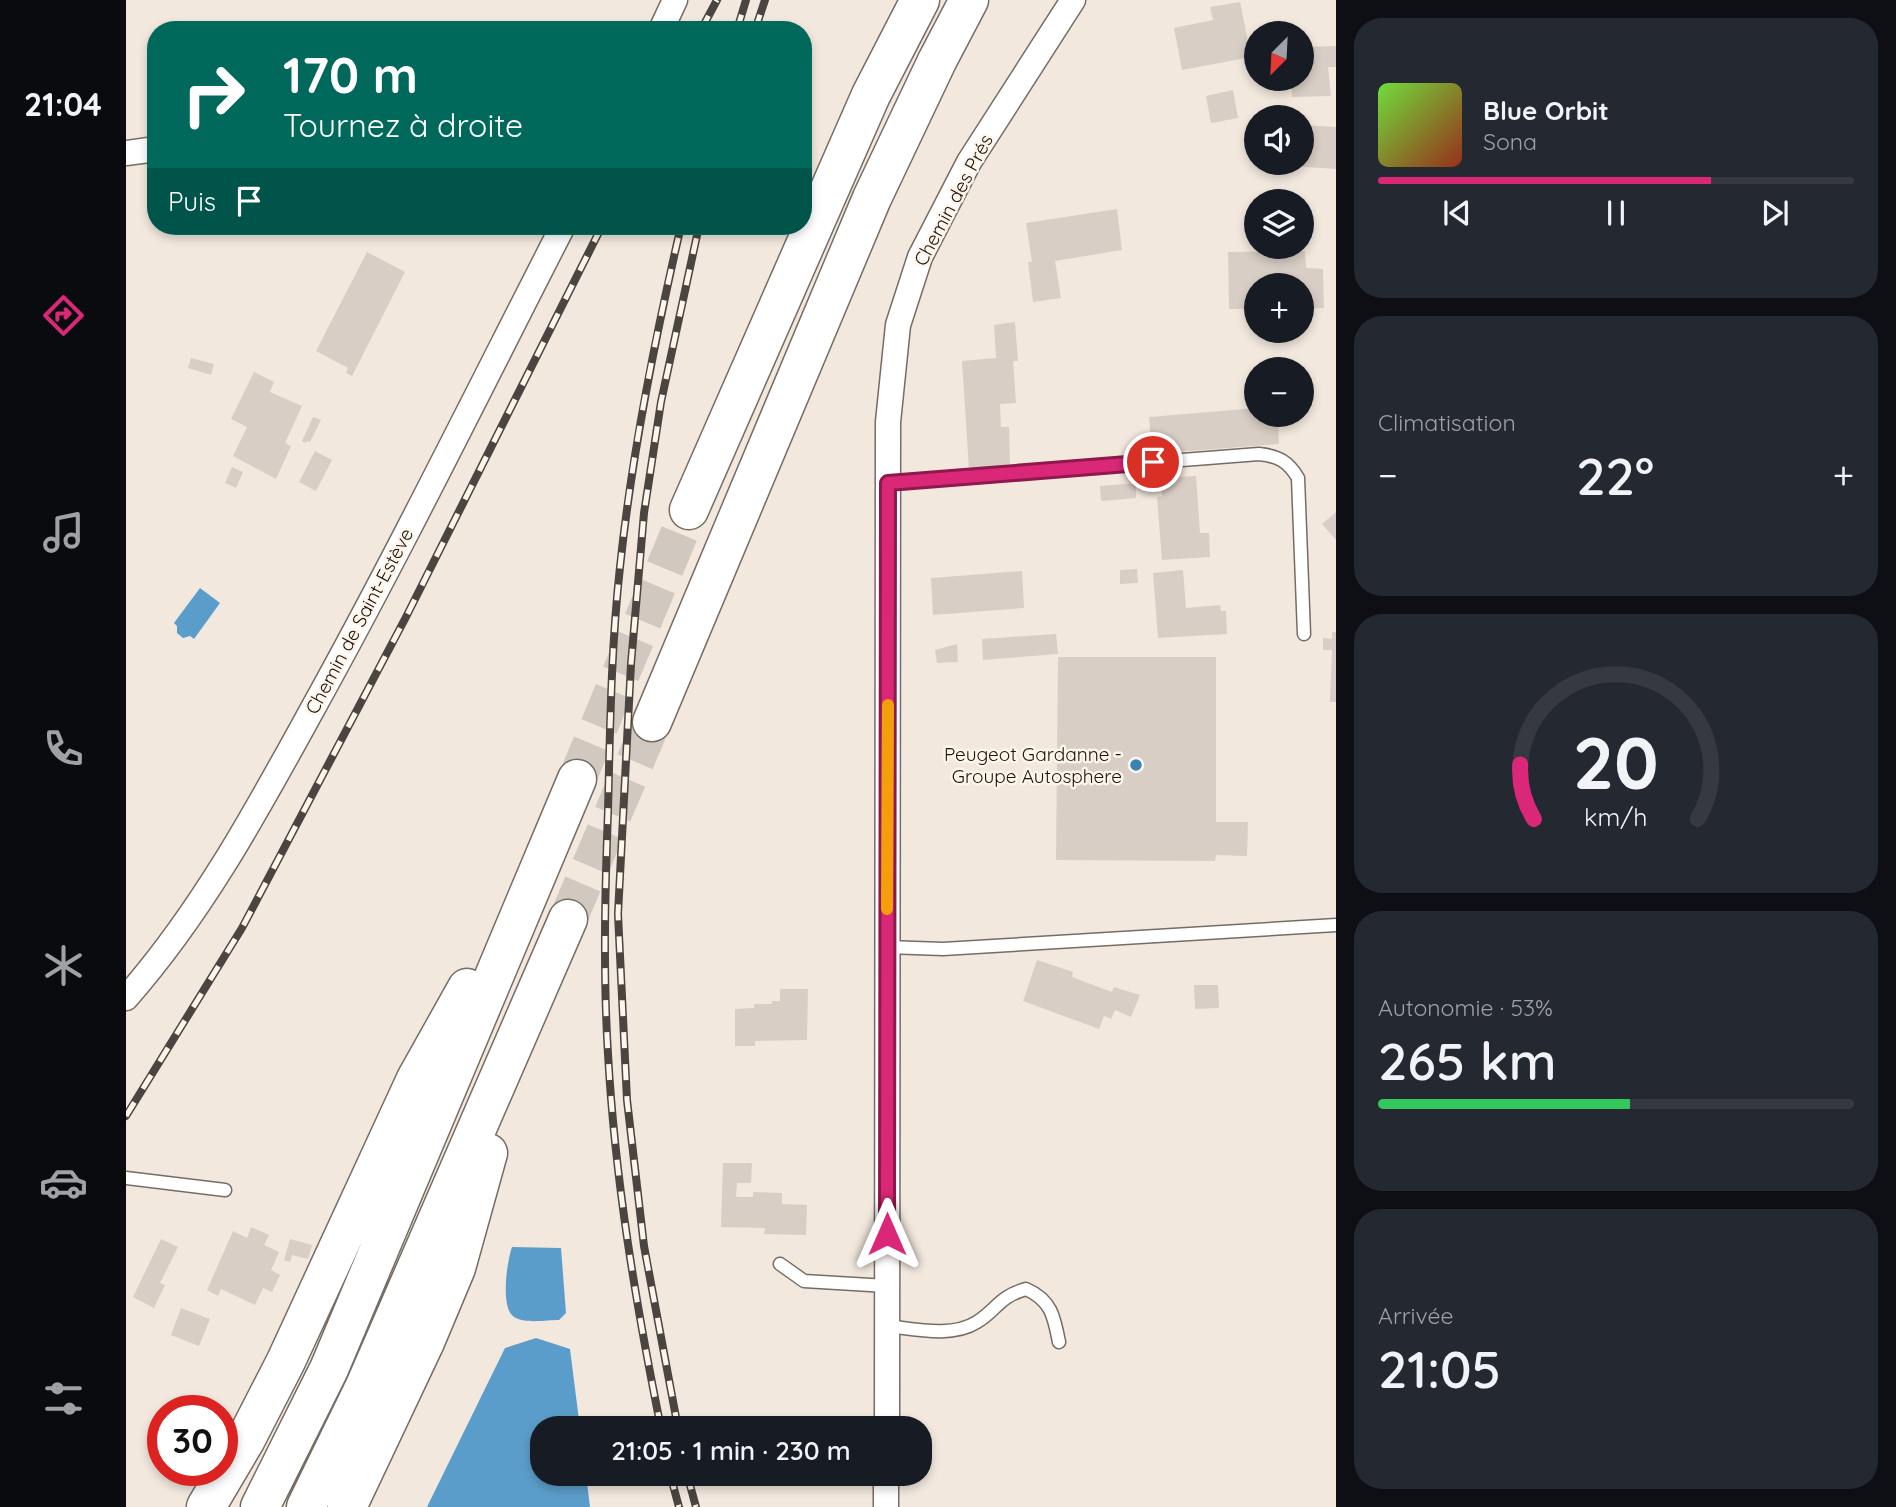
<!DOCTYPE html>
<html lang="fr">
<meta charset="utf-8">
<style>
body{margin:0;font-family:Quicksand,sans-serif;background:#242831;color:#f1f3f6;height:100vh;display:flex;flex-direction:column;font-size:26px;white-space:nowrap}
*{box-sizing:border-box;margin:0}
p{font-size:23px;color:#9ea1a6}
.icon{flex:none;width:38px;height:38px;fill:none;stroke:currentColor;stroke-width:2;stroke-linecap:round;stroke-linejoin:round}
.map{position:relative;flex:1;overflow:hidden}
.side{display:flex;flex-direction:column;gap:18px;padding:18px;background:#0d0f14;width:560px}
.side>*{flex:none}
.guide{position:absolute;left:21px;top:21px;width:665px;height:214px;border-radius:28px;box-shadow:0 4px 10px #0003;background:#00695c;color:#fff;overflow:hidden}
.needle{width:46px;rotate:204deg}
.controls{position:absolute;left:1118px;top:21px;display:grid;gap:14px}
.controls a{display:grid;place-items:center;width:70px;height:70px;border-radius:50%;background:#171b24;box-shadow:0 4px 10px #0003;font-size:35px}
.speed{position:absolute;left:21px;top:1395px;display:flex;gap:14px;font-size:35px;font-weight:700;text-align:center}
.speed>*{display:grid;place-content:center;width:91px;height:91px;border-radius:50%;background:#171b24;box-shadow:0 4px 10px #0003;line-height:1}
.speed .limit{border:10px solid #d22;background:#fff;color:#111}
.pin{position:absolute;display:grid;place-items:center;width:60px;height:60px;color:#fff;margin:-30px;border:4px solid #fff;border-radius:50%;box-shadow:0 2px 7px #0007}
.me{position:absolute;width:77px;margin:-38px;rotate:0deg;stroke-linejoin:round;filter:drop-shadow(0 0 5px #0008)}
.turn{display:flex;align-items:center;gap:24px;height:147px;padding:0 21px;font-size:32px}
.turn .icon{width:91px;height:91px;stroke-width:2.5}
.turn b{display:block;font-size:49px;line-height:60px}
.then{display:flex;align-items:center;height:66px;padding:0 21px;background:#0003;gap:14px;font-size:26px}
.big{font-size:52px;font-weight:600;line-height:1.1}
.side .card{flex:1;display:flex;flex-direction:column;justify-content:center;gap:10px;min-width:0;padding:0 24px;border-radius:28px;background:#242831}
.side .dial{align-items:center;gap:0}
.dial svg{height:182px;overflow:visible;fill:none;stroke:#363941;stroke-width:7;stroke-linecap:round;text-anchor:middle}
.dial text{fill:#f1f3f6;stroke:none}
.song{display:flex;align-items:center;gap:21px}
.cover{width:84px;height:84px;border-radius:10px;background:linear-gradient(135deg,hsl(100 70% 55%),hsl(10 70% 35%))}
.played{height:7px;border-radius:4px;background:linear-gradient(90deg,#db2777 70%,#363941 70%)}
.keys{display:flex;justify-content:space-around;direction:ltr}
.heat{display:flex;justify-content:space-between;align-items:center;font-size:38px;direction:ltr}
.charge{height:10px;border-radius:5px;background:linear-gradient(90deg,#34c759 53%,#363941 0)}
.trip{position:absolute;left:404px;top:1416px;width:402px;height:70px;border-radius:28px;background:#171b24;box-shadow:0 4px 10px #0003;font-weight:600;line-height:70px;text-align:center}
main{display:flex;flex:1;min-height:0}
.menu{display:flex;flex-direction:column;width:126px;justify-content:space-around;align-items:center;background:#090b0e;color:#9ea1a6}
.menu .icon{width:49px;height:49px}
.menu .selected{color:#db2777}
.menu b{font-size:32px;color:#f1f3f6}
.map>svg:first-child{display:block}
.water{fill:#5b9dca}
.building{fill:#d8cec5}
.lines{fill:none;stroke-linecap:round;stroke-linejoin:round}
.trunk-tunnel{stroke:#d1c8bf;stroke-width:38;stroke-dasharray:38 19;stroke-linecap:butt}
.service-casing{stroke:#756c64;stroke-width:15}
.minor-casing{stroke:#756c64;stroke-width:27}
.trunk-casing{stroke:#756c64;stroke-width:41}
.service{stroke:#fff;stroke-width:12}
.minor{stroke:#fff;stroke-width:24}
.trunk{stroke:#fff;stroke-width:38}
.rail-casing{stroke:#4a4540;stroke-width:8}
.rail{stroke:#fff5eb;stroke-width:5;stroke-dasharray:16;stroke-linecap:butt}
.route-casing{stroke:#8e194d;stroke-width:18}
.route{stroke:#db2777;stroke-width:12}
.slow{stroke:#f59e0b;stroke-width:12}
.poi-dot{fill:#3684b6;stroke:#fff5eb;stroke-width:2.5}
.labels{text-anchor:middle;stroke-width:5;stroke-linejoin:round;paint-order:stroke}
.street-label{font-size:19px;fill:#191512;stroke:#fff5eb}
.poi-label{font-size:19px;fill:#191512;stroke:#fff5eb;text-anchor:end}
</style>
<main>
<nav class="menu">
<b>21:04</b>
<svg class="icon selected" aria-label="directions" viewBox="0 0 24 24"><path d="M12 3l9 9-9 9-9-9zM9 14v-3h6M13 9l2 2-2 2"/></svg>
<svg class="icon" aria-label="music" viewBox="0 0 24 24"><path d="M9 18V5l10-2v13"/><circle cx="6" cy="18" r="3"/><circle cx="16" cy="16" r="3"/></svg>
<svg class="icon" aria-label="phone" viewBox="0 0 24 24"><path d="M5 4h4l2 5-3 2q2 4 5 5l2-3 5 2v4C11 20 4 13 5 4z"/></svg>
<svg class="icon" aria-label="climate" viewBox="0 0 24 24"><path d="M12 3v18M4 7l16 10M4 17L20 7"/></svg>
<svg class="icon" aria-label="car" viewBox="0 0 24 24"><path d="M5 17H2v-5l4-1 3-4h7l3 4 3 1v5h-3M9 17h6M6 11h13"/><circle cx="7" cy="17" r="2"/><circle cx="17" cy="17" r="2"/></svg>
<svg class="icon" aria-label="filters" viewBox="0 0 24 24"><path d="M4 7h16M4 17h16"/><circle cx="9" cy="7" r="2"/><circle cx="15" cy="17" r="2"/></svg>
</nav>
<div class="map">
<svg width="1210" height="1507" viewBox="0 0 1210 1507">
<rect width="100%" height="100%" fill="#f2e8de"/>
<!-- water -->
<path class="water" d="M74,588l20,15 -26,36 -4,-3 -7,2 -6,-5v-7l-3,-3z
M386,1247l49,1 5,65 -7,7c-12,0 -34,4 -45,-3 -14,-9 -7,-56 -2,-70z
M410,1338l34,11 10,79h-38v46h44l4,33h-163l78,-159z"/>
<!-- building -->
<path class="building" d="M1114,2l11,55 -69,13 -8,-42 39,-8 -3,-13z
M1210,46v21h-8l3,29 -39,1 -1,-18h11v-32z
M1107,90l5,28 -27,5 -5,-27z
M1176,125l34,2v42l-60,-4v-2h26z
M991,209l5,41 -67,11 6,37 -28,4 -5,-40h4l-6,-39z
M1179,251l1,17 17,1 1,39 -22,1v-24h-46v24h-27l-1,-57z
M241,252l38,20 -53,104 -6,-3 2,-5 -32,-17z
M889,322l3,39h-5l3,42 -16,1 1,23h8l1,37 -6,1v2l-35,2 -7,-108 34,-3 -2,-33z
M65,358l23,6 -3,11 -23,-7z
M128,372l20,10 -4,10 32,14 -17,37 6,3 -15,33 -43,-23 14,-29 -16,-8z
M1130,408v7h22l1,29 -127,10 -3,-37z
M187,417l8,3 -11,22 -3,-1 -1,2 -4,-2z
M189,451l17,9 -16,31 -17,-9z
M106,467l11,5 -7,16 -11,-5z
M1070,476l4,57h9l1,24 -48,3 -5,-63 5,-1 -1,-18z
M1010,483v15l-35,3 -1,-15z
M1210,512v28l-14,-16z
M1011,569l1,14 -18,1v-14z
M1057,570l3,38 34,-3 1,6h5l1,23 -69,4 -5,-65z
M896,571l2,37 -91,7 -2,-37z
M1206,632h4v70h-6l2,-52h-9v-12l9,1z
M930,634l2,20 -75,6 -1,-21z
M831,644l1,18 -21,1 -2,-13z
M932,657h158v165h32l-1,34 -31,-1 -1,6 -159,-1z
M911,960l36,12 -1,5 40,15 2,-5 26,8 -9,22 -16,-7 -4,9 -7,-3 -5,13 -76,-28z
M1068,985h24l1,23 -24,1z
M654,989h28l-1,51 -52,1v5h-20v-37l19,-1v-4h18v-3h8z
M597,1163h29l-1,20h-14l-1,14h17v-5l29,1v11l25,1 -1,30 -42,-1 1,-6 -44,-1z
M125,1227l18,8 -5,10 15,7 -8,18 9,5 -8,17 -9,-4 -8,17 -34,-16 -3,7 -11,-6 26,-59 14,7z
M35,1239l17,8 -18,36 5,2 -11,23 -21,-11z
M164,1239l22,6 -4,14 -16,-4 -2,7 -6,-2z
M55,1308l29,11 -11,27 -28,-11z"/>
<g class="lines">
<!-- trunk-tunnel -->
<path class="trunk-tunnel" d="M451,779l112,-269
M442,919l84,-197"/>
<defs>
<path id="service" d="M762,483l371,-29c19,2 29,7 39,24l6,156
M761,947l56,2 393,-24
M0,1178l99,12
M654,1264l24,17 83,5
M761,1326c28,3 65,12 90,-4 21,-13 21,-25 49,-33 25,11 28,27 33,53"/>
<path id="minor" d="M535,30l14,-30
M0,153l30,-4
M0,998c76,-86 131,-188 186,-288 88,-159 168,-322 251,-484
M761,1428l1,-1006 10,-97 22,-68 49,-95 104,-162
M760,1507v-33"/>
<path id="trunk" d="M563,510l182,-415 49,-95
M526,722l220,-524 65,-137 32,-61
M80,1507l40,-68 40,-78 130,-282 51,-91
M134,1507l69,-138 248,-590
M180,1507l59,-121 203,-467
M221,1507l78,-165 31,-74 32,-115"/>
</defs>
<!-- service casing -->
<use href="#service" class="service-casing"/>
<!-- minor casing -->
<use href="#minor" class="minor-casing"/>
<!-- trunk casing -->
<use href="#trunk" class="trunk-casing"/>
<!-- service -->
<use href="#service" class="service"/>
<!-- minor -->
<use href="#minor" class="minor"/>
<!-- trunk -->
<use href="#trunk" class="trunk"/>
<defs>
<path id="rail" d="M575,30l16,-30
M611,30l9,-30
M629,30l10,-30
M0,1116l116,-188 164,-311 196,-391
M535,1428c-25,-123 -46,-248 -53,-374 -5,-81 -3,-162 0,-243 2,-81 3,-163 12,-244 12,-115 35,-229 61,-341
M552,1428l-34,-182 -17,-146 -9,-186 13,-250 13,-151 17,-111 38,-176
M544,1474l9,33
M561,1474l9,33"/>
</defs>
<!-- rail casing -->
<use href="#rail" class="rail-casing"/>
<!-- rail -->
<use href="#rail" class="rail"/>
</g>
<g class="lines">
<defs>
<path id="route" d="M761,1234l1,-751 265,-21"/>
</defs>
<!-- route casing -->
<use href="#route" class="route-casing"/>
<!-- route -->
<use href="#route" class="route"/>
<!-- slow -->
<path class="slow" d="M761,909l1,-204"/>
</g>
<!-- markers -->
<circle class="poi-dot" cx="1010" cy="765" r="7"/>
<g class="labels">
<!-- street labels -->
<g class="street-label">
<text transform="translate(827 200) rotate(-62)" y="7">Chemin des Prés</text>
<text transform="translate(233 621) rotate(-62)" y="7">Chemin de Saint-Estève</text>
</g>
<!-- poi labels -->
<g class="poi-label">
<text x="996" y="761">Peugeot Gardanne -<tspan x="996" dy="22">Groupe Autosphere</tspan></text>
</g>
</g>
</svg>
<div class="controls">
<a><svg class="needle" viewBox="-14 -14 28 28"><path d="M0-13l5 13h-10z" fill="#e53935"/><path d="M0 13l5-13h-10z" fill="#9ea1a6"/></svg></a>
<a><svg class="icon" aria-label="sound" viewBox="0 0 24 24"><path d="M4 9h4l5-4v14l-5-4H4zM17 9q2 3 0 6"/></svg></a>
<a><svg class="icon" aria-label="layers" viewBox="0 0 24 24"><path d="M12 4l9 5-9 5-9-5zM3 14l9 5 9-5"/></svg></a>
<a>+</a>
<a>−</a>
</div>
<div class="speed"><div class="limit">30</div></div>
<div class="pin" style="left:1027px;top:462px;background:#d93025"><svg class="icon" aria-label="arrive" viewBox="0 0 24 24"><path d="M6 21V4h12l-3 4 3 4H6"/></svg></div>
<svg class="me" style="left:761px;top:1234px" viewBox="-20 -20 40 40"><path d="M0-17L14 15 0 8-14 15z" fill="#db2777" stroke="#fff" stroke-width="4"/></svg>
<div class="trip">21:05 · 1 min · 230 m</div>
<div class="guide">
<div class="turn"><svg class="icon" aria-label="right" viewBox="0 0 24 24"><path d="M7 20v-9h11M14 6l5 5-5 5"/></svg><div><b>170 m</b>Tournez à droite</div></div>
<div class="then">Puis<svg class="icon" aria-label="arrive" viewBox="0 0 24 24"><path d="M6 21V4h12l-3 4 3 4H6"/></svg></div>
</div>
</div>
<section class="side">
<div class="card">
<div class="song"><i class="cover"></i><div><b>Blue Orbit</b><p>Sona</p></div></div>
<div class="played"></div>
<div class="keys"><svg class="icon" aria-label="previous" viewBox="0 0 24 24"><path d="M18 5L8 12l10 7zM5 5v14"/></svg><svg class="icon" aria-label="pause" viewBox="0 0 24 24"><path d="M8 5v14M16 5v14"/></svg><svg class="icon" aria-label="next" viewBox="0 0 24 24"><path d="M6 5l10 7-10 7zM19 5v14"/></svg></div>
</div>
<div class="card"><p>Climatisation</p>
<div class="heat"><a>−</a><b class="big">22°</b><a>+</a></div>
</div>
<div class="card dial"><svg viewBox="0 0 100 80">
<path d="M14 69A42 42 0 1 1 86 69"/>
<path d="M14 69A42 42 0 0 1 8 45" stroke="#db2777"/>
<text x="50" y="56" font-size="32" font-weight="700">20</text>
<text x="50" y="72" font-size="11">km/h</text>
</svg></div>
<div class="card"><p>Autonomie · 53%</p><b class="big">265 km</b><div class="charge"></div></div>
<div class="card"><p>Arrivée</p><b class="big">21:05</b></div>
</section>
</main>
